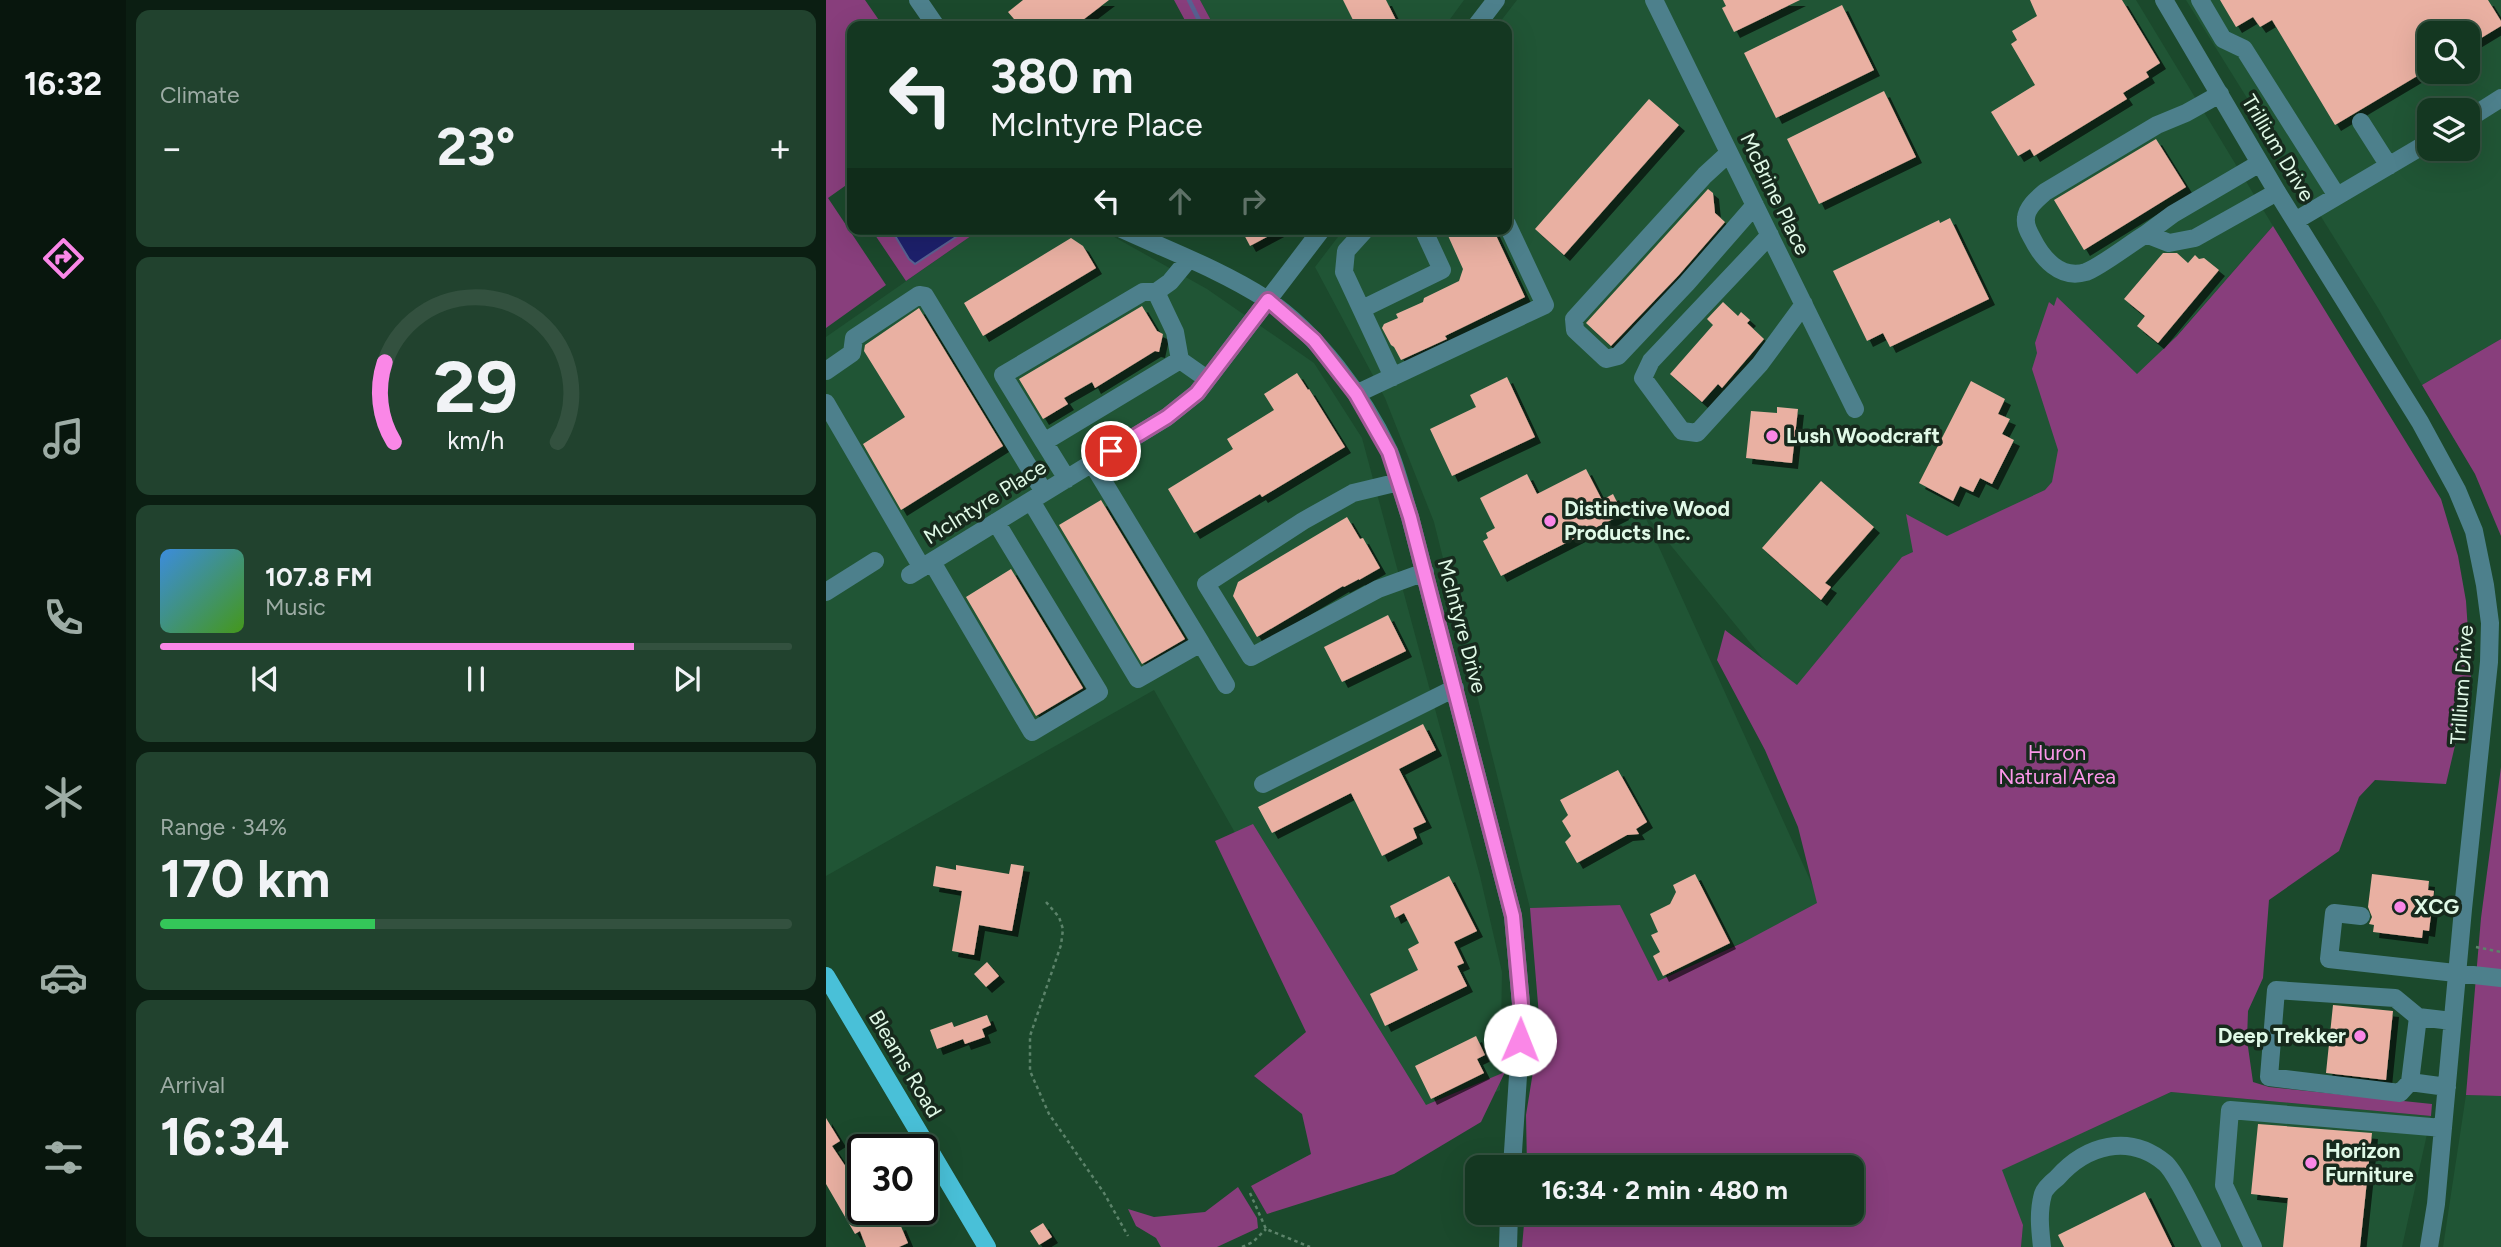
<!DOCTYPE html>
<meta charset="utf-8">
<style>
body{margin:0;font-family:Figtree,sans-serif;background:#21422e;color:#f1f3f6;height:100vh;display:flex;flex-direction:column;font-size:26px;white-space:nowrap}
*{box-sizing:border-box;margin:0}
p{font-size:23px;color:#9daca5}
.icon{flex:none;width:38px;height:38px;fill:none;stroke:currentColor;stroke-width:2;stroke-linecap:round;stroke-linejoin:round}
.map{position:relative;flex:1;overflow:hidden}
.drawer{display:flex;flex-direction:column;gap:10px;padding:10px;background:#0b1e12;width:700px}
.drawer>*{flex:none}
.banner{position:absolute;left:21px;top:21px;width:665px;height:214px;border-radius:14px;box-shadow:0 7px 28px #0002,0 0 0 2px #33513f;background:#143721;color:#f1f3f6;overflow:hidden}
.controls{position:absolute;left:1591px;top:21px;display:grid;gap:14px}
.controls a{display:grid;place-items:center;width:63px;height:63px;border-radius:14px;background:#143721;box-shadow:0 7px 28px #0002,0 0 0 2px #33513f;font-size:35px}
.speed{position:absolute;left:21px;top:1134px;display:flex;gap:14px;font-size:35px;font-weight:700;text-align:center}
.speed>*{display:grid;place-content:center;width:91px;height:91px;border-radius:50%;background:#143721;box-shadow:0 7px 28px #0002,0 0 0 2px #33513f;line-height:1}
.speed .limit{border:4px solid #111;border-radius:10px;background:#fff;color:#111}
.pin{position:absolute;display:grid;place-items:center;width:60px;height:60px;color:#fff;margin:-30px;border:4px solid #fff;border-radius:50%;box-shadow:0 2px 7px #0007}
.me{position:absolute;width:77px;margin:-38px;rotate:1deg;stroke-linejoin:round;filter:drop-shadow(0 0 5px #0008)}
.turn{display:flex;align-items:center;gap:24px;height:147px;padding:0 28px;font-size:32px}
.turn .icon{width:91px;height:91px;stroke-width:2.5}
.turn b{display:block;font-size:49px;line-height:60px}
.lanes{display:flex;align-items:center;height:66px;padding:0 28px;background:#0003;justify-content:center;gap:35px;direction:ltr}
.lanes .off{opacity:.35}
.big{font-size:52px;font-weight:700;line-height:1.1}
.drawer .card{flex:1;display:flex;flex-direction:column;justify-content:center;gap:10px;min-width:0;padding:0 24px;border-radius:14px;background:#21422e}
.drawer .dial{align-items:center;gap:0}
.dial svg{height:182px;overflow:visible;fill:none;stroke:#33513f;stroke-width:7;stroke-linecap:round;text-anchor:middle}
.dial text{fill:#f1f3f6;stroke:none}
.song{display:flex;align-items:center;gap:21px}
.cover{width:84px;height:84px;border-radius:10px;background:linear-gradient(135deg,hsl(210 70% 55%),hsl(100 70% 35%))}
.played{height:7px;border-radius:4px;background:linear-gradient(90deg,#fa87e7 75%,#33513f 75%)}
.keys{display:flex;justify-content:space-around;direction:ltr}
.heat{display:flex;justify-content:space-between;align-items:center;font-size:38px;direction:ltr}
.charge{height:10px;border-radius:5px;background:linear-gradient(90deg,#34c759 34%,#33513f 0)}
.trip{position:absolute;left:639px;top:1155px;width:399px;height:70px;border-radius:14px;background:#143721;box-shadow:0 7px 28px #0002,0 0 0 2px #33513f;font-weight:700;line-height:70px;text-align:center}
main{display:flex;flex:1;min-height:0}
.tab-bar{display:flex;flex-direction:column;width:126px;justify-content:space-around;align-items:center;background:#08160d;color:#9daca5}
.tab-bar .icon{width:49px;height:49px}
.tab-bar .selected{color:#fa87e7}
.tab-bar b{font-size:32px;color:#f1f3f6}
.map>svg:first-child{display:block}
.built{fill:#205535;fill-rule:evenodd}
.green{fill:#883e7c}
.water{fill:#1d206c;stroke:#586191;stroke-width:2}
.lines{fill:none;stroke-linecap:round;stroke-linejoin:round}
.stream{stroke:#586191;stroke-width:4.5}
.building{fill:#e9b0a2;filter:url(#shadow)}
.path{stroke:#5c836a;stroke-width:2.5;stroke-dasharray:3.5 3.5;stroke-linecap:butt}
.minor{stroke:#4d808c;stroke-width:18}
.major{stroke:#49c0d8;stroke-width:18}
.route-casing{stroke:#a25896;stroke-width:18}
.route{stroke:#fa87e7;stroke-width:12}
.poi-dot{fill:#fa87e7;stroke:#172a1d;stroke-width:2.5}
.labels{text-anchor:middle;stroke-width:7;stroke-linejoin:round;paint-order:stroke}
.street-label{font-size:21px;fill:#e0f9e7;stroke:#172a1d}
.poi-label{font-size:21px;font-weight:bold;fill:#e0f9e7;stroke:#172a1d;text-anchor:start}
.park-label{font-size:21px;fill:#fc97ea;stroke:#172a1d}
</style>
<main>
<nav class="tab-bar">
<b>16:32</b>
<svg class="icon selected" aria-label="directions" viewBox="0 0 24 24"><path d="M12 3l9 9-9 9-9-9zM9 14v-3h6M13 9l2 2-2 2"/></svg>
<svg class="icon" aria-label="music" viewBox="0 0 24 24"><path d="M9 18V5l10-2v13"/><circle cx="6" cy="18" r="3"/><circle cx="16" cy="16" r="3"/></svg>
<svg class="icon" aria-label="phone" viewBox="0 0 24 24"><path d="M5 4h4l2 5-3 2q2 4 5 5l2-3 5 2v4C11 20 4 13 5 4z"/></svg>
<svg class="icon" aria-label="climate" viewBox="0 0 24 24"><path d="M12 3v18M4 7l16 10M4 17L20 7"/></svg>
<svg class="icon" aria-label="car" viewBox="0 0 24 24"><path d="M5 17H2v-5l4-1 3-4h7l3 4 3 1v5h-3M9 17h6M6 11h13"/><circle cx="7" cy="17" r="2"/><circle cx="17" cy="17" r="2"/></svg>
<svg class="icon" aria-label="filters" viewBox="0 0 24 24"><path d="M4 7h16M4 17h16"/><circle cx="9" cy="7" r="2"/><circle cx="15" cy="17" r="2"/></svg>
</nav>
<section class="drawer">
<div class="card"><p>Climate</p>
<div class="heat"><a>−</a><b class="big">23°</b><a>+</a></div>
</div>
<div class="card dial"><svg viewBox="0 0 100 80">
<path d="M14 69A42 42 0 1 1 86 69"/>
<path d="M14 69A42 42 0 0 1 10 34" stroke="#fa87e7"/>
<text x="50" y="56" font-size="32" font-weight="700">29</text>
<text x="50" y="72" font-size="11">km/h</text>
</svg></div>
<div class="card">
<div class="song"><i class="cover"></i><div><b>107.8 FM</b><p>Music</p></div></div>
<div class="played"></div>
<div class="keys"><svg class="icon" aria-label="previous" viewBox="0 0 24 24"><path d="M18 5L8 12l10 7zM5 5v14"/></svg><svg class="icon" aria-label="pause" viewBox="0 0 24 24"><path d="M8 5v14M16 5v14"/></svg><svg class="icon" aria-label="next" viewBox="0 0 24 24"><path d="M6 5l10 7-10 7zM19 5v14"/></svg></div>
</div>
<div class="card"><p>Range · 34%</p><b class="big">170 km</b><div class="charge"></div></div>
<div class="card"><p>Arrival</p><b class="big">16:34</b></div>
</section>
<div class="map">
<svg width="1675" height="1247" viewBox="0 0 1675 1247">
<defs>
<filter id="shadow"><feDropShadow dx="6" dy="6" stdDeviation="0" flood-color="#0009"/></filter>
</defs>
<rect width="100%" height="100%" fill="#1b492c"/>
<!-- built -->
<path class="built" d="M374,0h264l-19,26h-231z
M691,0h619l137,226 -136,155 -88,-79 20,176 -278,215 -149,-183 180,396 -164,75 -38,-76 -90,3 -96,-386 -49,-124 -70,-131 29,-38h163v-203h-10z
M1360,0h315v339l-79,46 -44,-77zM1603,33h39v39h-39zM1603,110h39v39h-39z
M155,229h119l107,60 107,74 48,75 118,438 22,96 -2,118 -95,42 -251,-442 -328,186v-539z
M1345,1092l260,24 -29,131h-381l2,-22 -22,-55z
M1640,1095l35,1v151h-58z"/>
<!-- green -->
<path class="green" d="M0,0h39l18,26h-31v155l-24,17 58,87 -60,43z
M348,0h26l14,26h-26z
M1447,226l168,273 17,57 8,45 5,76 -25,107 -71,-4 -16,17 -20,54 -70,49 -6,78 -15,33 -1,29 6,42 16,5 163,17 -1,12 -260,-24 -169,78 21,55 -2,22h-499l3,-34h327v-46h-325l-1,-52 10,-62 3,-37 -9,-108 90,-3 38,76 84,-38 75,-40 -19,-76 -33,-77 -48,-90 8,-30 72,55 105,-128 11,-5 -7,-38 41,22 98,-46 7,-8 6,-32 -26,-81 5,-16 -2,-10 14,-41 5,4 3,-9 80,77 40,-38z
M45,229h110l-75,52z
M1675,339v197l-26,-62 -53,-89z
M1675,767v329l-35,-1 15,-177z
M427,824l173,281 79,-33 -24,50 -87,52 -127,40 -16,-28 60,-32 -9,-40 -48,-38 52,-44 -91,-191z
M412,1187l19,31 1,10 -41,19h-56l-5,-9 -20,-12 -8,-17 26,8 51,-5z"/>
<!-- water -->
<path class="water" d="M65,229h77l-53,35 -6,-5z"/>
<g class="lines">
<!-- stream -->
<path class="stream" d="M363,0l13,26"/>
</g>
<!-- building -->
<path class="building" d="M197,0h86l-34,26h-55l-12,-14z
M517,0h43l13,26h-43z
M897,0h77l-66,32 -12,-24 4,-2z
M1204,0h92l38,63 -14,9 3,5 -26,16 4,6 -93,57 -4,-7 -12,7 -27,-44 44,-27 -24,-41 6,-4 -5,-9 25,-15z
M1394,0h268l13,21v5l-33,20v-13h-39v36l-94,56 -63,-105 -12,7 -7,-10 -17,10z
M1016,5l32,65 -98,48 -32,-65z
M1058,91l32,66 -97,47 -32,-65z
M823,99l30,26 -115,130 -29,-26z
M1330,139l30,48 -102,63 -30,-50z
M882,189l5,4 2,20 10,9 -46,53 -68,71 -25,-23z
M1124,218l39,81 -99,48 -7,-14 -16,8 -34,-70 106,-51 1,3z
M415,229h41l-32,17z
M619,229h48l32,68 -80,39 2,3 -46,21 -7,-13 -3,-2 -9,-17 2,-4 14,-6 -2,-4 27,-12 1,-4 35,-17 4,-12z
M245,238l12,8 13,22 -113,68 -19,-33z
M1337,253h14l11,10 7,-8 4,4 5,-1 15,12 -61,73 -21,-17 8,-10 -21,-17z
M897,302l15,14 3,-4 9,8 -3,3 17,16 -42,49 -4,-4 -16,18 -32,-28 43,-49 -6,-6z
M316,306l15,25 6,3 -4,18 -4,-1 -60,37 -3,-6 -28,16 4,6 -25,15 -24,-40z
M93,308l84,138 -102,64 -38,-66 42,-27 -41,-66 1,-6z
M471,373l11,17 1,-1 36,58 -83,50 -2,-3 -66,39 -26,-44 65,-40 -6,-10 47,-29 -10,-16z
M681,377l28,60 -83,39 -22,-47 46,-22 -6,-12z
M1145,381l34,18 -7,15 12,5 -8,15 12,6 -22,44 -12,-6 -7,14 -13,-6 -7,15 -34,-18z
M951,407l21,2 -6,54 -46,-5 5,-47 26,2z
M760,469l16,31 11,-6 10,20 -122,62 -18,-35 5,-3 -2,-5 9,-5 -15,-30 47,-24 10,20z
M995,481l53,46 -49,56 6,4 -10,13 -59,-52z
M275,500l84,139 -43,25 -83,-139z
M521,517l13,22 3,-1 17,30 -21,12v-1l-15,8 -1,-1 -86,51 -24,-41 5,-14z
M185,569l72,119 -47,28 -70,-119z
M562,615l18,36 -64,31 -18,-35z
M597,724l13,26 -37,19 27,53 -13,6 4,10 -35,18 -31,-63 -79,40 -14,-26z
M792,770l29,52 -11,7 3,5 -12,1 -50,28 -12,-21 6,-6 -9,-15 6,-6 -8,-15z
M185,864l13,2 -12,65 -33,-6 -5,30 -22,-4 10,-60 -29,-5 3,-20 20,4v-5l53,9z
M869,874l35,69 -67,33 -10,-20 7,-4 -9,-17 7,-3 -8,-18 20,-10 6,-12 -3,-7z
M1546,874l57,7 -1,9 6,1 -5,40 -6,-1 -1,8 -49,-6 1,-7 -5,-1 3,-7 -4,-10z
M623,876l28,55 -23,11 10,21 -7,3 10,20 -82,40 -15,-32 48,-24 -10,-21 11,-6 -15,-30 -9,5 -5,-12z
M161,962l12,14 -13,11 -12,-13z
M1507,1005l60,6 -7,69 -60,-7z
M161,1015l4,10 -9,4 3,8 -20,7 -2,-5 -26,10 -7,-19 22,-8 2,5z
M650,1036l9,19 -8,4 7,14 -53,26 -16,-33z
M0,1118l14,23 -8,5 26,39 5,-3v27h19l11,18 7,-3 8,19 -9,4h-33l-6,-16 -5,3 -29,-50z
M1432,1124l114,9 -12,114h-77l5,-49 -37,-4z
M1319,1192l27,55h-108l-6,-12z
M217,1223l9,14 -13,8 -9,-14z"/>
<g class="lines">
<!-- path -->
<path class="path" d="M220,902l13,15 4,12 -2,16 -31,91v35l19,43 55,79 24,43
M1650,947l25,5
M424,1193l16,36 44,18
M416,1247l11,-5 13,-13"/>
<!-- minor -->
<path class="minor" d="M92,0l18,26
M828,0l201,409
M1338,0l113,192 143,230 37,68 17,41 11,54 5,38 -1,39 -26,247 -27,295 -7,43
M1374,0l23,39 21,10 93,147
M650,26l20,-26
M1394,94l-34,19 -29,12 -112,67c-8,7 -18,15 -19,26 -1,7 2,13 6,20 10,20 28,42 54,34 14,-5 45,-29 60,-38l23,9 26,-5 82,-46
M1642,119l33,-21
M1535,122l28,44
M903,153l-24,22 -131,144 1,11 31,29 12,-3 69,-73 68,-78
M1469,221l134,-79
M296,229c48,22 99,41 144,70 51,34 97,97 123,152 9,21 14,45 21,66l103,399 9,99 -10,152
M540,229l-20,22 -2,21 49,105
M1320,234l27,-20 87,-51
M944,235l-119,126 -8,17 39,53 15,2 63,-69 44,-60
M330,292l14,-10 19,-23
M536,309l80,-39 -19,-41
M0,371l26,-18 2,-15 65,-43 6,1 119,196
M530,394l189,-89 -38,-81
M0,403l96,165
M218,442l-41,-67 140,-83h13l19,40 5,28
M241,479l-23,-37 136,-82 27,19
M573,482l-46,11 -50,28 -97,63 45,73 127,-68 47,-17
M205,501l107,178 63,-36 -109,-180
M106,562l100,170 67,-40 -103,-170
M84,575l257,-158 30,-24 125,-164
M0,592l49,-31
M375,643l25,42
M437,784l192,-96
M1535,916l-27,-3 -5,46 172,19
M1592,1017l-8,65 -10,11 -131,-16 7,-87 119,8 23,19 34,4
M1584,1082l37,5
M682,1247l1,-34
M1216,1247c-2,-18 -4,-35 1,-53 2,-6 9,-12 14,-16 29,-33 72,-45 108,-15 12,10 38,67 47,84
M1427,1247l-29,-62 6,-75 213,18"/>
<!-- major -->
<path class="major" d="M0,976l161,271"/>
</g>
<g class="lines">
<defs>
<path id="route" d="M285,451l56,-34 30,-24 71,-93 46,40 42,54 33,58 21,65 103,399 9,99 -2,25"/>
</defs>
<!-- route casing -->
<use href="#route" class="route-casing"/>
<!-- route -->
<use href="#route" class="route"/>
</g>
<!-- markers -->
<g class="poi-dot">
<circle cx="946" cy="436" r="7"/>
<circle cx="724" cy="521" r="7"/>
<circle cx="1574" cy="907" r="7"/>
<circle cx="1534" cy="1036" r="7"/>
<circle cx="1485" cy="1163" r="7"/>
</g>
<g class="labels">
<!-- street labels -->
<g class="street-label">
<text transform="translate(1452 148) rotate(59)" y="7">Trillium Drive</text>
<text transform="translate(949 194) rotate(64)" y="7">McBrine Place</text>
<text transform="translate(159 502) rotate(-32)" y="7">McIntyre Place</text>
<text transform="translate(636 626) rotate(75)" y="7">McIntyre Drive</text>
<text transform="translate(1636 685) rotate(-86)" y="7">Trillium Drive</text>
<text transform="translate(79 1064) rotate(59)" y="7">Bleams Road</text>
</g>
<!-- poi labels -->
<g class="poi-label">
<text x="960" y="443">Lush Woodcraft</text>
<text x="738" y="516">Distinctive Wood<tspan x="738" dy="24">Products Inc.</tspan></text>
<text x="1588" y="914">XCG</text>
<text x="1520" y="1043" text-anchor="end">Deep Trekker</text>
<text x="1499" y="1158">Horizon<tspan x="1499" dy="24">Furniture</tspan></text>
</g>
<!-- park labels -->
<g class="park-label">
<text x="1231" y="760">Huron<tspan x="1231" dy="24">Natural Area</tspan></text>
</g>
</g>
</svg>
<div class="controls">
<a><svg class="icon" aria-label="search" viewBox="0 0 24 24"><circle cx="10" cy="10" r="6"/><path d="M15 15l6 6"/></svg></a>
<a><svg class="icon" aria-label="layers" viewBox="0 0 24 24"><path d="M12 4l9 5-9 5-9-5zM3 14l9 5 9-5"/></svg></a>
</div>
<div class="speed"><div class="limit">30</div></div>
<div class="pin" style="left:285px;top:451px;background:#d93025"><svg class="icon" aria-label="arrive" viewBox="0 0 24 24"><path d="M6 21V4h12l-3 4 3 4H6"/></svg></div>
<svg class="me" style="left:694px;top:1040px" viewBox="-20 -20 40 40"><circle r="19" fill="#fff"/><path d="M0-13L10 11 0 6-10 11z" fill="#fa87e7"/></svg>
<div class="trip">16:34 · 2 min · 480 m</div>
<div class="banner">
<div class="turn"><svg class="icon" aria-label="left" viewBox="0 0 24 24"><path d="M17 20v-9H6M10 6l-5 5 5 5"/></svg><div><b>380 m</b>McIntyre Place</div></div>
<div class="lanes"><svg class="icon" aria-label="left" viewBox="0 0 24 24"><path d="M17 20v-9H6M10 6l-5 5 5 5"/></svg><svg class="icon off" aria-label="ahead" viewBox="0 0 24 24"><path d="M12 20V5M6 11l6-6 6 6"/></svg><svg class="icon off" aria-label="right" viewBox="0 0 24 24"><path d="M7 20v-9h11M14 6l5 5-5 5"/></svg></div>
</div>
</div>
</main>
